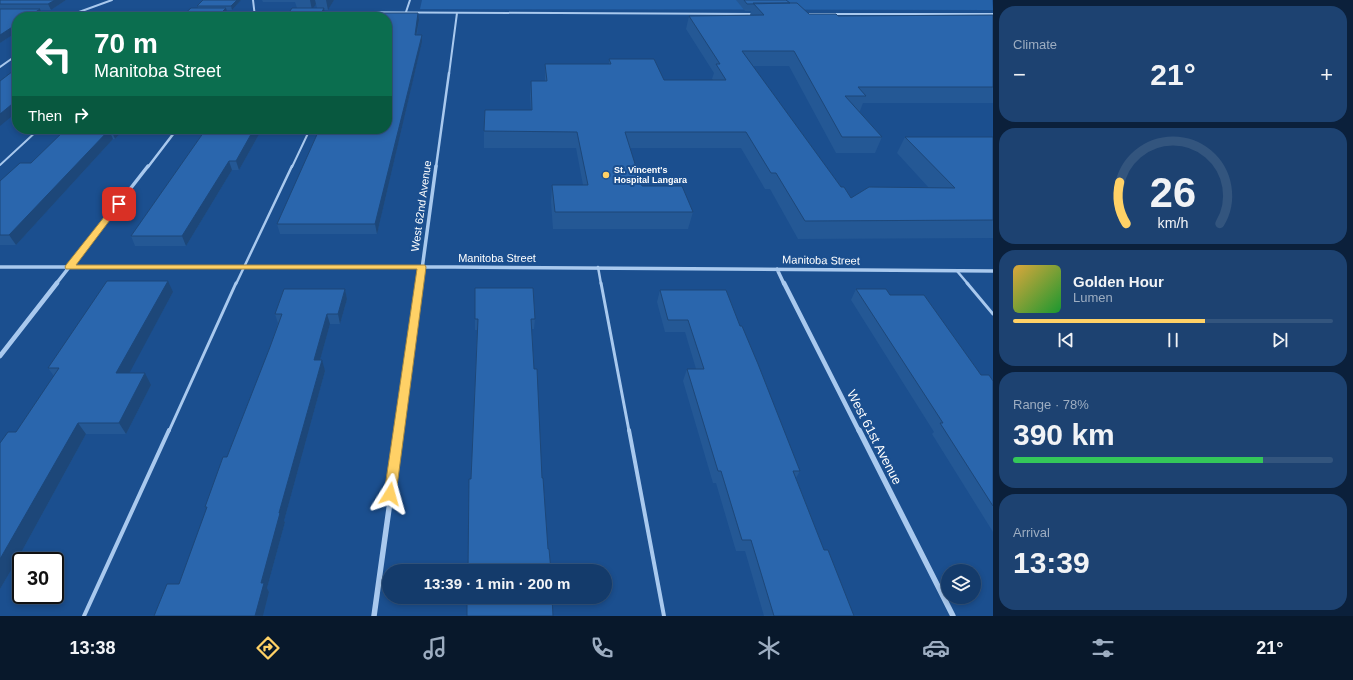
<!DOCTYPE html>
<meta charset="utf-8">
<style>
body{margin:0;font-family:Helvetica,sans-serif;background:#1d4271;color:#f1f3f6;height:100vh;display:flex;flex-direction:column;font-size:15px;white-space:nowrap}
*{box-sizing:border-box;margin:0}
p{font-size:13px;color:#9dadc1}
.icon{flex:none;width:22px;height:22px;fill:none;stroke:currentColor;stroke-width:2;stroke-linecap:round;stroke-linejoin:round}
.map{position:relative;flex:1;overflow:hidden}
.details{display:flex;flex-direction:column;gap:6px;padding:6px;background:#0b203b;width:360px}
.details>*{flex:none}
.top-card{position:absolute;left:12px;top:12px;width:380px;height:122px;border-radius:16px;box-shadow:0 2px 6px #0003,0 0 0 1px #33557e;background:#0b6e4f;color:#fff;overflow:hidden}
.fabs{position:absolute;left:941px;top:564px;display:grid;gap:8px}
.fabs a{display:grid;place-items:center;width:40px;height:40px;border-radius:50%;background:#143b6b;box-shadow:0 2px 6px #0003,0 0 0 1px #33557e;font-size:20px}
.speed{position:absolute;left:12px;top:552px;display:flex;gap:8px;font-size:20px;font-weight:700;text-align:center}
.speed>*{display:grid;place-content:center;width:52px;height:52px;border-radius:50%;background:#143b6b;box-shadow:0 2px 6px #0003,0 0 0 1px #33557e;line-height:1}
.speed .limit{border:2px solid #111;border-radius:6px;background:#fff;color:#111}
.pin{position:absolute;display:grid;place-items:center;width:34px;height:34px;color:#fff;margin:-17px;border-radius:8px;box-shadow:0 2px 6px #0006}
.me{position:absolute;width:44px;margin:-22px;rotate:8deg;stroke-linejoin:round;filter:drop-shadow(0 0 3px #0008)}
.turn{display:flex;align-items:center;gap:14px;height:84px;padding:0 16px;font-size:18px}
.turn .icon{width:52px;height:52px;stroke-width:2.5}
.turn b{display:block;font-size:28px;line-height:34px}
.then{display:flex;align-items:center;height:38px;padding:0 16px;background:#0003;gap:8px;font-size:15px}
.big{font-size:30px;font-weight:800;line-height:1.1}
.details .tile{flex:1;display:flex;flex-direction:column;justify-content:center;gap:6px;min-width:0;padding:0 14px;border-radius:16px;background:#1d4271}
.details .dial{align-items:center;gap:0}
.dial svg{height:104px;overflow:visible;fill:none;stroke:#33557e;stroke-width:7;stroke-linecap:round;text-anchor:middle}
.dial text{fill:#f1f3f6;stroke:none}
.song{display:flex;align-items:center;gap:12px}
.cover{width:48px;height:48px;border-radius:6px;background:linear-gradient(135deg,hsl(40 70% 55%),hsl(130 70% 35%))}
.played{height:4px;border-radius:2px;background:linear-gradient(90deg,#ffd166 60%,#33557e 60%)}
.keys{display:flex;justify-content:space-around;direction:ltr}
.heat{display:flex;justify-content:space-between;align-items:center;font-size:22px;direction:ltr}
.charge{height:6px;border-radius:3px;background:linear-gradient(90deg,#34c759 78%,#33557e 0)}
.trip{position:absolute;left:382px;top:564px;width:230px;height:40px;border-radius:20px;background:#143b6b;box-shadow:0 2px 6px #0003,0 0 0 1px #33557e;font-weight:800;line-height:40px;text-align:center}
.tabs{display:flex;height:64px;justify-content:space-around;align-items:center;background:#08182b;color:#9dadc1}
.tabs .icon{width:28px;height:28px}
.tabs .selected{color:#ffd166}
.tabs b{font-size:18px;color:#f1f3f6}
main{display:flex;flex:1;min-height:0}
.map>svg:first-child{display:block}
.green{fill:#2461a8}
.lines{fill:none;stroke-linecap:round;stroke-linejoin:round}
.service-far4{stroke:#a9c9ee;stroke-width:1.5}
.service-far3{stroke:#a9c9ee;stroke-width:2}
.service-far2{stroke:#a9c9ee;stroke-width:2.5}
.service-far1{stroke:#a9c9ee;stroke-width:3}
.service{stroke:#a9c9ee;stroke-width:4}
.minor-far4{stroke:#a9c9ee;stroke-width:2}
.minor-far3{stroke:#a9c9ee;stroke-width:2.5}
.minor-far2{stroke:#a9c9ee;stroke-width:3.5}
.minor-far1{stroke:#a9c9ee;stroke-width:4.5}
.minor{stroke:#a9c9ee;stroke-width:5.5}
.wall{fill:#245895;fill-rule:evenodd}
.shaded-wall{fill:#1d4779}
.building{fill:#2a66ad;stroke:#1d4779}
.route{fill:#ffd166;stroke:#a68842}
.poi-dot{fill:#ffd166;stroke:#1b4f8f;stroke-width:1.5}
.labels{text-anchor:middle;stroke-width:4;stroke-linejoin:round;paint-order:stroke}
.far-poi-label{font-size:9px;font-weight:bold;fill:#fff;stroke:#1b4f8f;text-anchor:start}
.street-label{font-size:11px;fill:#fff;stroke:#1b4f8f}
.near-street-label{font-size:13px;fill:#fff;stroke:#1b4f8f}
</style>
<main>
<div class="map">
<svg width="993" height="616" viewBox="0 0 993 616">
<rect width="100%" height="100%" fill="#1b4f8f"/>
<!-- green -->
<path class="green" d="M422,0h570l1,10 -573,-1z"/>
<g class="lines">
<!-- service-far4 -->
<path class="service-far4" d="M163,17l6,-5
M365,17l2,-5"/>
<!-- service-far3 -->
<path class="service-far3" d="M0,165l39,-36
M292,167l18,-38"/>
<!-- service-far2 -->
<path class="service-far2" d="M598,267l3,17
M957,271l11,13
M236,284l56,-118"/>
<!-- service-far1 -->
<path class="service-far1" d="M601,283l28,148
M967,283l26,31
M169,431l67,-148"/>
<!-- service -->
<path class="service" d="M629,430l35,186
M84,616l85,-186"/>
<!-- minor-far4 -->
<path class="minor-far4" d="M253,0l2,17
M37,12h154
M221,12h74
M319,12l436,2
M406,12l4,-12
M803,14h190
M72,17l7,-5 33,-12
M0,67l17,-12
M449,74l8,-61"/>
<!-- minor-far3 -->
<path class="minor-far3" d="M148,167l29,-38
M436,167l13,-94"/>
<!-- minor-far2 -->
<path class="minor-far2" d="M0,267h455l538,4
M777,269l7,15
M56,284l92,-118
M420,284l16,-118"/>
<!-- minor-far1 -->
<path class="minor-far1" d="M784,283l75,148
M0,356l57,-73
M399,431l21,-148"/>
<!-- minor -->
<path class="minor" d="M859,430l94,186
M374,616l26,-186"/>
</g>
<!-- wall -->
<path class="wall" d="M0,0h66l-15,10h-10l2,5 -4,2h-22v15l-17,11z
M203,0h38l-9,10h-6l2,5 -30,-7 -1,-2z
M262,0h72l-6,10h-4l1,5 -1,2h-38l11,-9 -2,-6h-32zM316,4l1,4h-4z
M736,0h50l4,3 19,11 29,2 155,-1v88h-130l-3,8h-1l23,26 -7,16h-39l-47,-87h-36l88,121 10,11 78,-10 -32,-35 8,-16h88v101l-195,1 -28,-50h-5l-24,-41h-111l12,38 51,26 -5,17h-135l-2,-27 1,-17h31l-7,-37h-92v-17l47,-21 -1,-14 1,-15h14v-17h64v-5l55,21h49l-1,-1 2,-6 -28,-44 3,-13 61,-1 1,-4h-6z
M418,13l1,7 -2,15h5v7l-45,192h-97l-3,-10 41,-92 -1,-2z
M66,129h58l-9,10h-2l-97,106h-16v-64l31,-18z
M206,129h56l-23,41h-7l-46,76h-51l-4,-10z
M345,289l2,10 -7,25h-10l-10,36 5,11 -41,150 1,1 -18,66 2,4 -6,24h-109l25,-32 28,-75 -2,-2 22,-50 43,-110 8,-24 -3,-9z
M856,289l34,6 91,80 12,6v151l-61,-98 2,-2 -83,-132z
M660,290l80,36 60,145 -4,7 28,72 30,66h-90l-19,-65h-9l-20,-68h-3l-30,-102 4,-12h9l-11,-37h-20l-8,-30z
M173,292l-44,81 22,12 -25,49h-40l-69,126 -17,29v-146l16,-11 38,-56 -6,-8z
M475,319h60l-1,10h-2l2,40 8,109 6,71 3,22 -80,-92 6,-149h-2z"/>
<!-- shaded-wall -->
<path class="shaded-wall" d="M55,0h11l-15,10 -3,-6z
M237,0h4l-9,10 -1,-4z
M310,0h5l1,4 -4,6z
M326,0h8l-6,10z
M226,8l2,7 -2,2h-9z
M324,8l1,7 -1,2h-5z
M40,9l3,6 -4,2h-11z
M418,13l1,7 -4,22v-7z
M17,24v8l-17,11v-8z
M422,35v7l-45,192 -2,-10z
M17,100v12l-17,14v-12z
M112,129h12l-9,10 -4,-9z
M254,129h8l-23,41 -3,-9z
M109,130l4,9 -97,106 -7,-10z
M229,161l3,9 -46,76 -4,-10z
M168,281l5,11 -50,93 -7,-12z
M345,289l2,10 -7,25 -2,-10z
M327,314l3,10 -13,47 -3,-11z
M322,360l3,11 -41,150 1,1 -18,66 2,4 -6,24h-8l6,-33 18,-70z
M145,373l6,12 -25,49 -7,-11z
M78,423l8,11 -69,126 -17,29v-30z"/>
<!-- building -->
<path class="building" d="M0,0h55l-7,4h-48z
M203,0h34l-6,6h-34z
M744,0h42l4,3 -43,1z
M753,3h44l12,11h27l2,2 155,-1v72h-135l8,9h-21l37,41h-40l-48,-86h-52l99,136h3l7,11 18,-11 86,1 -50,-51h88v83l-188,1 -29,-48h-5l-25,-41h-121l17,54h40l11,26h-138l-3,-27h36l-11,-53 -93,-1 1,-21h47l-1,-29h16l-2,-17h66l-2,-5h45l10,21h62l-10,-16h4l-31,-48 75,-1z
M191,8h35l-9,9h-36z
M292,8h32l-5,9h-33z
M0,9h40l-12,8h-11v7l-17,11z
M370,13h48l-3,22h7l-47,189h-98l42,-94h-2l1,-1h69v-112h-19z
M88,15h38l-2,2h-38z
M17,68v32l-17,14v-33z
M66,129h46l-1,1h-2l-100,105h-9v-54l20,-18h11z
M206,129h48l-18,32h-7l-47,75h-51z
M107,281h61l-52,92h29l-26,50h-41l-78,136v-116l8,-11h8l43,-64h-11z
M475,288h58l2,31h-4l3,50h3l5,109h1l5,71h1l2,22h-83l1,-92h2l7,-160h-3z
M284,289h61l-7,25h-11l-13,46h8l-43,153h1l-19,70h3l-9,33h-101l13,-32h12l28,-77h-2l18,-50h4l43,-110 12,-33h-7z
M856,289h30l4,6h34l57,80h8l4,6v125l-53,-83h3z
M660,290h66l14,36h2l16,38 42,107h-7l31,79h4l26,66h-80l-23,-76h-9l-21,-69h-3l-31,-102h17l-16,-49h-20z
M467,597h85l1,19h-86z"/>
<!-- route -->
<path class="route" d="M119,201l3,3 -46,61h349l1,2 -30,227 -1,4 -5,2 -4,-2 -2,-4 33,-225h-351l-1,-2 1,-2 50,-63z"/>
<!-- markers -->
<circle class="poi-dot" cx="606" cy="175" r="4"/>
<g class="labels">
<!-- far-poi labels -->
<g class="far-poi-label">
<text x="614" y="173">St. Vincent's<tspan x="614" dy="10">Hospital Langara</tspan></text>
</g>
<!-- street labels -->
<g class="street-label">
<text transform="translate(421 206) rotate(-82)" y="4">West 62nd Avenue</text>
<text x="497" y="262">Manitoba Street</text>
<text transform="translate(821 260) rotate(1)" y="4">Manitoba Street</text>
</g>
<!-- near-street labels -->
<g class="near-street-label">
<text transform="translate(875 437) rotate(63)" y="5">West 61st Avenue</text>
</g>
</g>
</svg>
<div class="fabs">
<a><svg class="icon" aria-label="layers" viewBox="0 0 24 24"><path d="M12 4l9 5-9 5-9-5zM3 14l9 5 9-5"/></svg></a>
</div>
<div class="speed"><div class="limit">30</div></div>
<div class="pin" style="left:119px;top:204px;background:#d93025"><svg class="icon" aria-label="arrive" viewBox="0 0 24 24"><path d="M6 21V4h12l-3 4 3 4H6"/></svg></div>
<svg class="me" style="left:390px;top:494px" viewBox="-20 -20 40 40"><path d="M0-17L14 15 0 8-14 15z" fill="#ffd166" stroke="#fff" stroke-width="4"/></svg>
<div class="trip">13:39 · 1 min · 200 m</div>
<div class="top-card">
<div class="turn"><svg class="icon" aria-label="left" viewBox="0 0 24 24"><path d="M17 20v-9H6M10 6l-5 5 5 5"/></svg><div><b>70 m</b>Manitoba Street</div></div>
<div class="then">Then<svg class="icon" aria-label="right" viewBox="0 0 24 24"><path d="M7 20v-9h11M14 6l5 5-5 5"/></svg></div>
</div>
</div>
<section class="details">
<div class="tile"><p>Climate</p>
<div class="heat"><a>−</a><b class="big">21°</b><a>+</a></div>
</div>
<div class="tile dial"><svg viewBox="0 0 100 80">
<path d="M14 69A42 42 0 1 1 86 69"/>
<path d="M14 69A42 42 0 0 1 9 37" stroke="#ffd166"/>
<text x="50" y="56" font-size="32" font-weight="700">26</text>
<text x="50" y="72" font-size="11">km/h</text>
</svg></div>
<div class="tile">
<div class="song"><i class="cover"></i><div><b>Golden Hour</b><p>Lumen</p></div></div>
<div class="played"></div>
<div class="keys"><svg class="icon" aria-label="previous" viewBox="0 0 24 24"><path d="M18 5L8 12l10 7zM5 5v14"/></svg><svg class="icon" aria-label="pause" viewBox="0 0 24 24"><path d="M8 5v14M16 5v14"/></svg><svg class="icon" aria-label="next" viewBox="0 0 24 24"><path d="M6 5l10 7-10 7zM19 5v14"/></svg></div>
</div>
<div class="tile"><p>Range · 78%</p><b class="big">390 km</b><div class="charge"></div></div>
<div class="tile"><p>Arrival</p><b class="big">13:39</b></div>
</section>
</main>
<nav class="tabs">
<b>13:38</b>
<svg class="icon selected" aria-label="directions" viewBox="0 0 24 24"><path d="M12 3l9 9-9 9-9-9zM9 14v-3h6M13 9l2 2-2 2"/></svg>
<svg class="icon" aria-label="music" viewBox="0 0 24 24"><path d="M9 18V5l10-2v13"/><circle cx="6" cy="18" r="3"/><circle cx="16" cy="16" r="3"/></svg>
<svg class="icon" aria-label="phone" viewBox="0 0 24 24"><path d="M5 4h4l2 5-3 2q2 4 5 5l2-3 5 2v4C11 20 4 13 5 4z"/></svg>
<svg class="icon" aria-label="climate" viewBox="0 0 24 24"><path d="M12 3v18M4 7l16 10M4 17L20 7"/></svg>
<svg class="icon" aria-label="car" viewBox="0 0 24 24"><path d="M5 17H2v-5l4-1 3-4h7l3 4 3 1v5h-3M9 17h6M6 11h13"/><circle cx="7" cy="17" r="2"/><circle cx="17" cy="17" r="2"/></svg>
<svg class="icon" aria-label="filters" viewBox="0 0 24 24"><path d="M4 7h16M4 17h16"/><circle cx="9" cy="7" r="2"/><circle cx="15" cy="17" r="2"/></svg>
<b>21°</b>
</nav>
